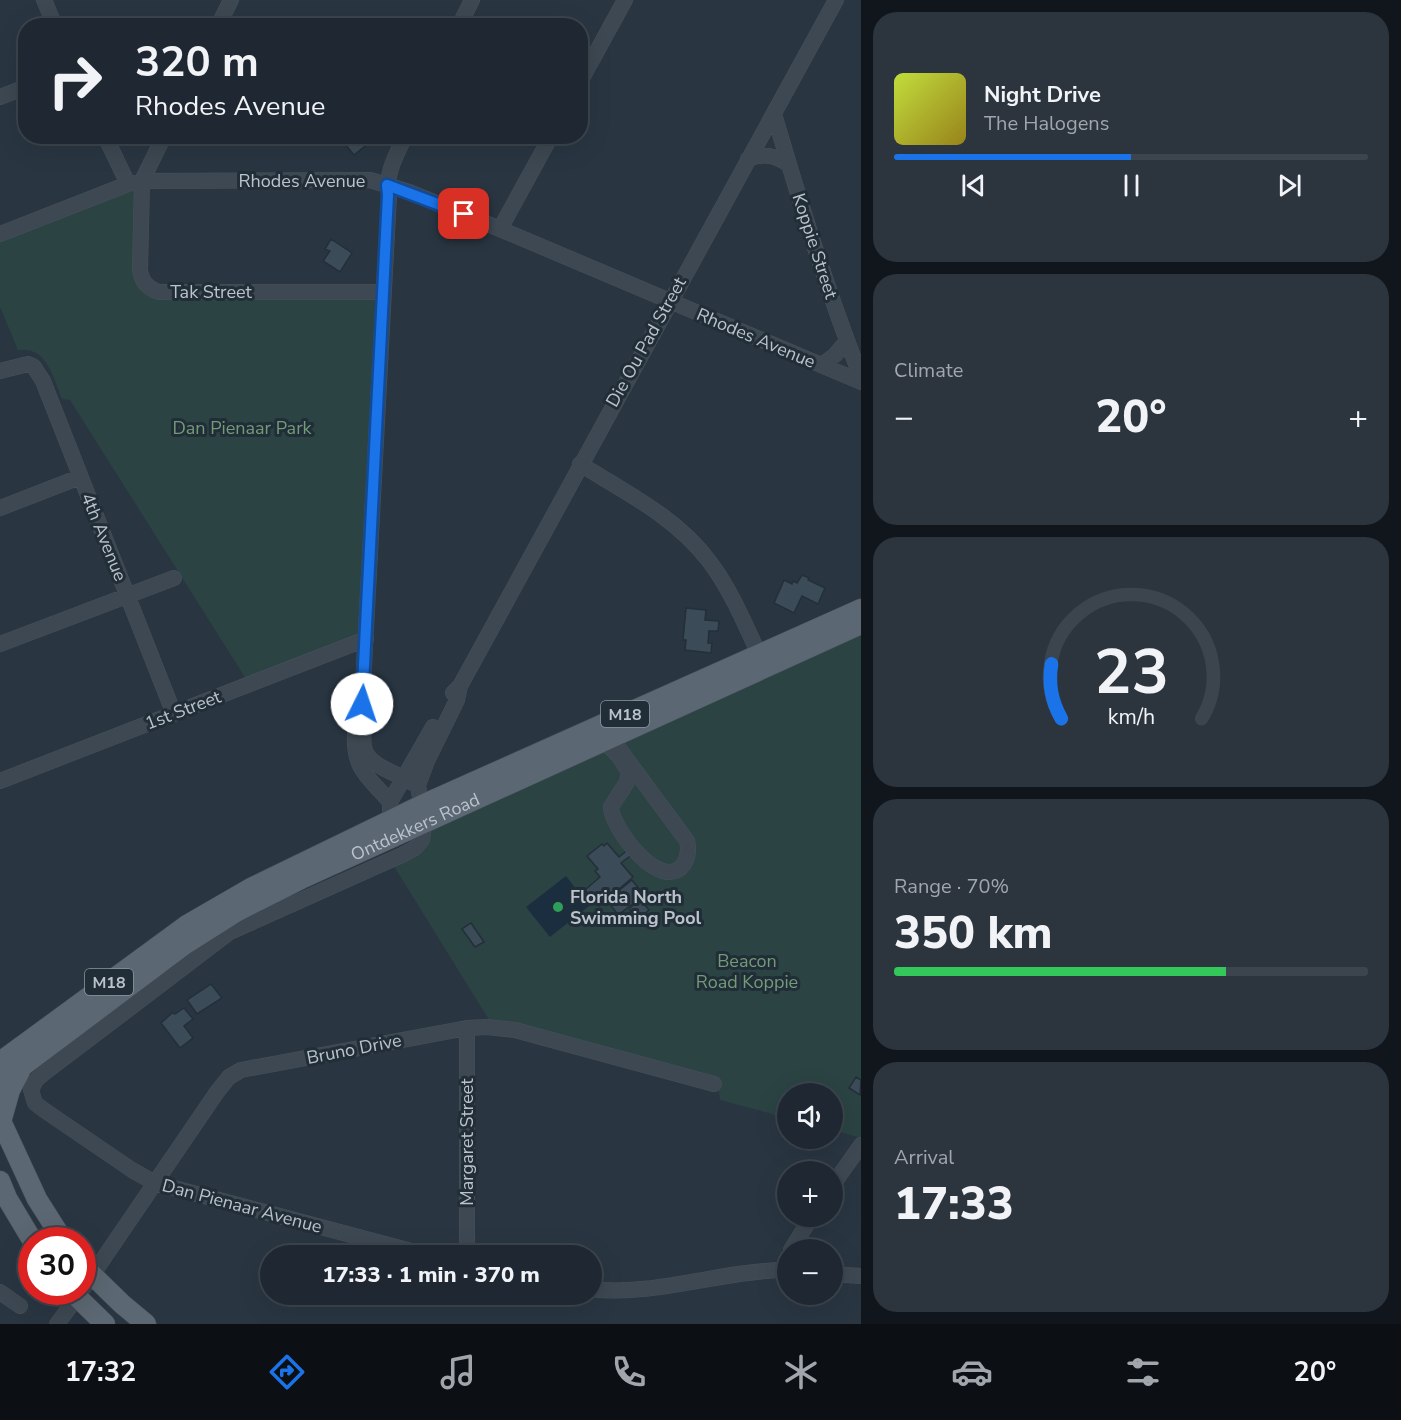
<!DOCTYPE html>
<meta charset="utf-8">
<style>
body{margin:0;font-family:"Nunito Sans",sans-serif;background:#2c343e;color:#f1f3f6;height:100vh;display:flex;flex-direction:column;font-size:22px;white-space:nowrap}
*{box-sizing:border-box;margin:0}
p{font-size:20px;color:#a1a6ac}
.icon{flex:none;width:33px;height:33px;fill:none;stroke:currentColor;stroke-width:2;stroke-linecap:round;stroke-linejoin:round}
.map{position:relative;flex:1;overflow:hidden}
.sheet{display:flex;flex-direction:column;gap:12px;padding:12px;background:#11161c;width:540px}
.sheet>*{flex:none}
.banner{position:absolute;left:18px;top:18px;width:570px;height:126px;border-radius:24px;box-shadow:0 6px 24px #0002,0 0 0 2px #3c444d;background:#1f2832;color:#f1f3f6;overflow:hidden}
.buttons{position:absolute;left:777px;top:1083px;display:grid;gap:12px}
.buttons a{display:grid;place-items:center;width:66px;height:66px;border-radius:50%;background:#1f2832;box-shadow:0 6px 24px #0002,0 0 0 2px #3c444d;font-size:30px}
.speed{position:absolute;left:18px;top:1227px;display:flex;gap:12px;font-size:30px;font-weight:700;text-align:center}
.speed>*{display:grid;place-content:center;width:78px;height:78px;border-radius:50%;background:#1f2832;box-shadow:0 6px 24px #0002,0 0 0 2px #3c444d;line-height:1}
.speed .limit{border:9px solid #d22;background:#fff;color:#111}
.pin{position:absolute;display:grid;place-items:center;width:51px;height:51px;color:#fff;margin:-26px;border-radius:12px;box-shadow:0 3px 9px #0006}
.me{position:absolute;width:66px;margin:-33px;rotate:4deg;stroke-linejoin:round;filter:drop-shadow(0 0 4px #0008)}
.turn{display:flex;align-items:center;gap:21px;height:126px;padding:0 18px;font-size:27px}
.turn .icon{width:78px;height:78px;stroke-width:2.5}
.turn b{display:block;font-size:42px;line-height:51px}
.big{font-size:45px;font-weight:800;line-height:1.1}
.sheet .widget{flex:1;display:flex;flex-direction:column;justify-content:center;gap:9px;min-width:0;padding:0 21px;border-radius:24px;background:#2c343e}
.sheet .dial{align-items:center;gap:0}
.dial svg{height:156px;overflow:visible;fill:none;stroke:#3c444d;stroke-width:7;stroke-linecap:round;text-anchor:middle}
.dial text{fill:#f1f3f6;stroke:none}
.song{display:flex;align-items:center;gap:18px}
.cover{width:72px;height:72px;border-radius:9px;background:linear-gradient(135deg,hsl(70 70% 55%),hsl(50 70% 35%))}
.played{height:6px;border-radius:3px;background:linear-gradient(90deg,#1a73e8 50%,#3c444d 50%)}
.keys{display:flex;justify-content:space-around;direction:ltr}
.heat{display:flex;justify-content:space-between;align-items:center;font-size:33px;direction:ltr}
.charge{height:9px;border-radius:4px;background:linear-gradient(90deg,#34c759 70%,#3c444d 0)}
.trip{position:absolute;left:260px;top:1245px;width:342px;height:60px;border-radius:30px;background:#1f2832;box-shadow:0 6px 24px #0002,0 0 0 2px #3c444d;font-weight:800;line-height:60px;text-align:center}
.tabs{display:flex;height:96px;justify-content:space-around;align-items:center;background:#0c1014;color:#a1a6ac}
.tabs .icon{width:42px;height:42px}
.tabs .active{color:#1a73e8}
.tabs b{font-size:27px;color:#f1f3f6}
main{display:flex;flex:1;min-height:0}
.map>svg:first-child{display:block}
.green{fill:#2b4343}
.water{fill:#1b2e40}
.building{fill:#3b4b58;stroke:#232f39;stroke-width:1.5}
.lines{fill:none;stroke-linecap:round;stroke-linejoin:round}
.minor-casing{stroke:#47515b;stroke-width:16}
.major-casing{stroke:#47515b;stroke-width:21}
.minor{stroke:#3d4852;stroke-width:15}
.major{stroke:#5b6772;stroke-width:20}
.route-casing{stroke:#114b97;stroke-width:15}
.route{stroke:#1a73e8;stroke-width:10}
.leisure-dot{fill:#2e9e5b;stroke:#212d37;stroke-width:2}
.labels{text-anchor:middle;stroke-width:6;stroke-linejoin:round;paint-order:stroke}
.shield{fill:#212d37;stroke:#8c969f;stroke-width:1.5}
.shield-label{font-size:16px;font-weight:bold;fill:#bac3cc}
.street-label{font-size:18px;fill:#bac3cc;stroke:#212d37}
.park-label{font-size:18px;fill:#729b78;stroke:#212d37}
.poi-label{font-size:18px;font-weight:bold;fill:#bac3cc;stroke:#212d37;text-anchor:start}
</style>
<main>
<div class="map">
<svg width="861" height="1324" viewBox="0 0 861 1324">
<rect width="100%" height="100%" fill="#293642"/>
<!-- green -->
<path class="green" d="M138,186l3,98 238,12 -16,341 -115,45 -178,-282 -8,-1c-9,-22 -15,-53 -44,-49l-18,-43v-69z
M861,630v508l-28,-8 -1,-36h-44l-1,24 -67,-18 -2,-16 -227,-61 -99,-160 35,-34z"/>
<!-- water -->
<path class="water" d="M566,876l23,30 -39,31 -24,-30z"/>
<!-- building -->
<path class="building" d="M372,136l2,3 -20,16 -15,-18z
M331,239l21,14 -12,19 -17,-11 7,-10 -5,-2z
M802,575l7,3 -1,2 17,8 -7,16 -16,-8 -8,17 -20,-10 10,-23 8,4 1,-3 4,2z
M686,608l20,2 -1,10 14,1 -1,10h-9l-1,12h4l-1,10 -26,-3 1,-10h-3z
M607,843l12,14 11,-9 4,5 -13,10 12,14 -34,29 -14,-16 15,-13 -5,-6 3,-2 -11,-13 15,-12 2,2z
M632,880l12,15 -26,20 -11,-15z
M640,899l9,11 -11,10 -9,-11z
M471,923l13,19 -9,5 -13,-18z
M211,984l11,14 -25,16 -10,-14z
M184,1008l9,11 -9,7 9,12 -13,10 -19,-25 11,-10 3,1z
M856,1077l5,3 -1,15 -11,-7z"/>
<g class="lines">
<defs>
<path id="minor" d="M44,0l11,26
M218,26l13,-26
M459,26l13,-26
M580,82l45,-82
M0,97l26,-10
M774,114c26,88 53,177 87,263
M105,136l23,48
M164,136l-22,45 -2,89c2,12 7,18 19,22h224
M405,136c-9,20 -20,37 -16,59l-27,509c3,15 0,29 2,43 4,20 34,26 49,36
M748,159c15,-6 27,-4 40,5
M500,229l51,-93
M0,234l128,-50 14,-3 228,-1 39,12 91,37 361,153
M822,365l13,-10 12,-14
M0,371l28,-7 6,3 9,14 131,333
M580,464c45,28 96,53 129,97 23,30 38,68 54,102
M0,508l80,-31
M0,644l174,-66
M453,693l7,-7 376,-686
M355,733c-2,37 13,43 35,69
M603,740l15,15 11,17 -2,10 -16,25c0,20 50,88 73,57 4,-7 5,-15 3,-23l-76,-103
M0,781l366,-142
M393,829l-3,-8v-19l43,-75
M467,1028v228
M832,1186l29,-41
M791,1250l21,-34
M430,1256l-275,-73 -23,-13 -88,-60 -9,-7 -4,-13 5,-10 7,-6 187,-142 172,-77 13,-7 7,-8 2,-16 -6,-39 9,-24 30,-61 3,-14
M832,1274l29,2
M591,1289c62,8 132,-19 197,-19
M82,1290l135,-198 12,-15 12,-7 226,-42 20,-1 28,3 199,54
M0,1292l20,14
M57,1324l24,-32"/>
<g id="major">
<path d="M0,1062l187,-137 64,-37 171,-83 439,-196"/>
<path id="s1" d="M0,1083l184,-138 52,-33 65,-33 560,-255"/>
<path d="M0,1119l37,80 26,41"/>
<path d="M1,1122l9,-32 10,-19"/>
<path d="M0,1181l7,17 25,42"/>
<path d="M82,1265l40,39 24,20"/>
<path d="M72,1292l33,32"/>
</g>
</defs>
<!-- minor casing -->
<use href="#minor" class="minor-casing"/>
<!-- major casing -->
<use href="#major" class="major-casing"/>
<!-- minor -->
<use href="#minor" class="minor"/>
<!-- major -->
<use href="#major" class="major"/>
</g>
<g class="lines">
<defs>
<path id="route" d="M362,704l26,-509 -1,-10 77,29"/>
</defs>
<!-- route casing -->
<use href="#route" class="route-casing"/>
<!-- route -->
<use href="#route" class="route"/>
</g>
<!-- markers -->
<circle class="leisure-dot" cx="558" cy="907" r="6"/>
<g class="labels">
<!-- shield labels -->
<g class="shield">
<rect x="601" y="701" width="48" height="26" rx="4.5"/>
<rect x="85" y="969" width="48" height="26" rx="4.5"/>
</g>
<g class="shield-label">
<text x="625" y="720">M18</text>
<text x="109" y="988">M18</text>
</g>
<!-- street labels -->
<g class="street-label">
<text x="302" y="187">Rhodes Avenue</text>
<text transform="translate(815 246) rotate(72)" y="6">Koppie Street</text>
<text x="211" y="298">Tak Street</text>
<text transform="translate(756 338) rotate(23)" y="6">Rhodes Avenue</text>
<text transform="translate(646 342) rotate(-61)" y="6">Die Ou Pad Street</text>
<text transform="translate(104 537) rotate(68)" y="6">4th Avenue</text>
<text transform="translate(183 710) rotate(-21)" y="6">1st Street</text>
<text dy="6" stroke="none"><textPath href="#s1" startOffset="490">Ontdekkers Road</textPath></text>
<text transform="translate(354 1049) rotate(-11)" y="6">Bruno Drive</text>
<text transform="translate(467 1142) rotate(-90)" y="6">Margaret Street</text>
<text transform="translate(242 1206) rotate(15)" y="6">Dan Pienaar Avenue</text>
</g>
<!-- park labels -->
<g class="park-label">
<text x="242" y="434">Dan Pienaar Park</text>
<text x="747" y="967">Beacon<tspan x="747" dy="21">Road Koppie</tspan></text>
</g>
<!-- poi labels -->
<g class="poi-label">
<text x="570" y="903">Florida North<tspan x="570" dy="21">Swimming Pool</tspan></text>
</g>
</g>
</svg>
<div class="buttons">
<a><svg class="icon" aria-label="sound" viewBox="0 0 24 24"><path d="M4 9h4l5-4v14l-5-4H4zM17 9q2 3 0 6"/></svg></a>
<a>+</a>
<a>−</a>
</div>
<div class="speed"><div class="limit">30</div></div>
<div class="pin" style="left:464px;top:214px;background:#d93025"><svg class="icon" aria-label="arrive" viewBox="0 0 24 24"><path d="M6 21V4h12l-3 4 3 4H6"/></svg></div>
<svg class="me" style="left:362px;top:704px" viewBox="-20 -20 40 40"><circle r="19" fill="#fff"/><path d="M0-13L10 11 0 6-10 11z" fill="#1a73e8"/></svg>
<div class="trip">17:33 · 1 min · 370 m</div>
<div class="banner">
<div class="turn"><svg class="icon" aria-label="right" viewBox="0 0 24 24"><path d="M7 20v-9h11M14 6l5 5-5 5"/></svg><div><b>320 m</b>Rhodes Avenue</div></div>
</div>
</div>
<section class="sheet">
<div class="widget">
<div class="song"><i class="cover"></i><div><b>Night Drive</b><p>The Halogens</p></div></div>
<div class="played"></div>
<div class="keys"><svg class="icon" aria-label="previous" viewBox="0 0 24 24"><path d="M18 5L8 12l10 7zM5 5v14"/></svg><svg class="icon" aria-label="pause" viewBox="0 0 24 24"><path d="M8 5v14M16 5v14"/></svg><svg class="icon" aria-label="next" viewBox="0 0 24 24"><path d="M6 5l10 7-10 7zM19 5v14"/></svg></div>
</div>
<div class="widget"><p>Climate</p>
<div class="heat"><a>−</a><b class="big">20°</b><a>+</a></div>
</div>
<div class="widget dial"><svg viewBox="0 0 100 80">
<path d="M14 69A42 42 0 1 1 86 69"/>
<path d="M14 69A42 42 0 0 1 9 41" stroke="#1a73e8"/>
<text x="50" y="56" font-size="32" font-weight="700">23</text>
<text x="50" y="72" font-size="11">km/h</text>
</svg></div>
<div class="widget"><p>Range · 70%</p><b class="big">350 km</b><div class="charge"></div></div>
<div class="widget"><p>Arrival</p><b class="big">17:33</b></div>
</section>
</main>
<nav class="tabs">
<b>17:32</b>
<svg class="icon active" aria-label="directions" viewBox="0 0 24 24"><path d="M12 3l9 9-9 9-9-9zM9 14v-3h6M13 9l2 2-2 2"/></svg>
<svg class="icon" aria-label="music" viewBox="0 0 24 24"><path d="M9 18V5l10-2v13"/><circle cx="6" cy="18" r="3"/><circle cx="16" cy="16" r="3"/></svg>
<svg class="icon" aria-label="phone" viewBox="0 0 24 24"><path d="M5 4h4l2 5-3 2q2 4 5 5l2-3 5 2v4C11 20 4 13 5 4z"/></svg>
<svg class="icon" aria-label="climate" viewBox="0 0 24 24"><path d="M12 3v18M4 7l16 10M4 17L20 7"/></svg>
<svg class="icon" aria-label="car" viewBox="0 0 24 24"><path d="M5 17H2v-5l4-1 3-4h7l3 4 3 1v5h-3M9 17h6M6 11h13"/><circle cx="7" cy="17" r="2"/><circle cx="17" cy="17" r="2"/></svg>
<svg class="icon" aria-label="filters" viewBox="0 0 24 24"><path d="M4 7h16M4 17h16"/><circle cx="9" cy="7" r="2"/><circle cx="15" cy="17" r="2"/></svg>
<b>20°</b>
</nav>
